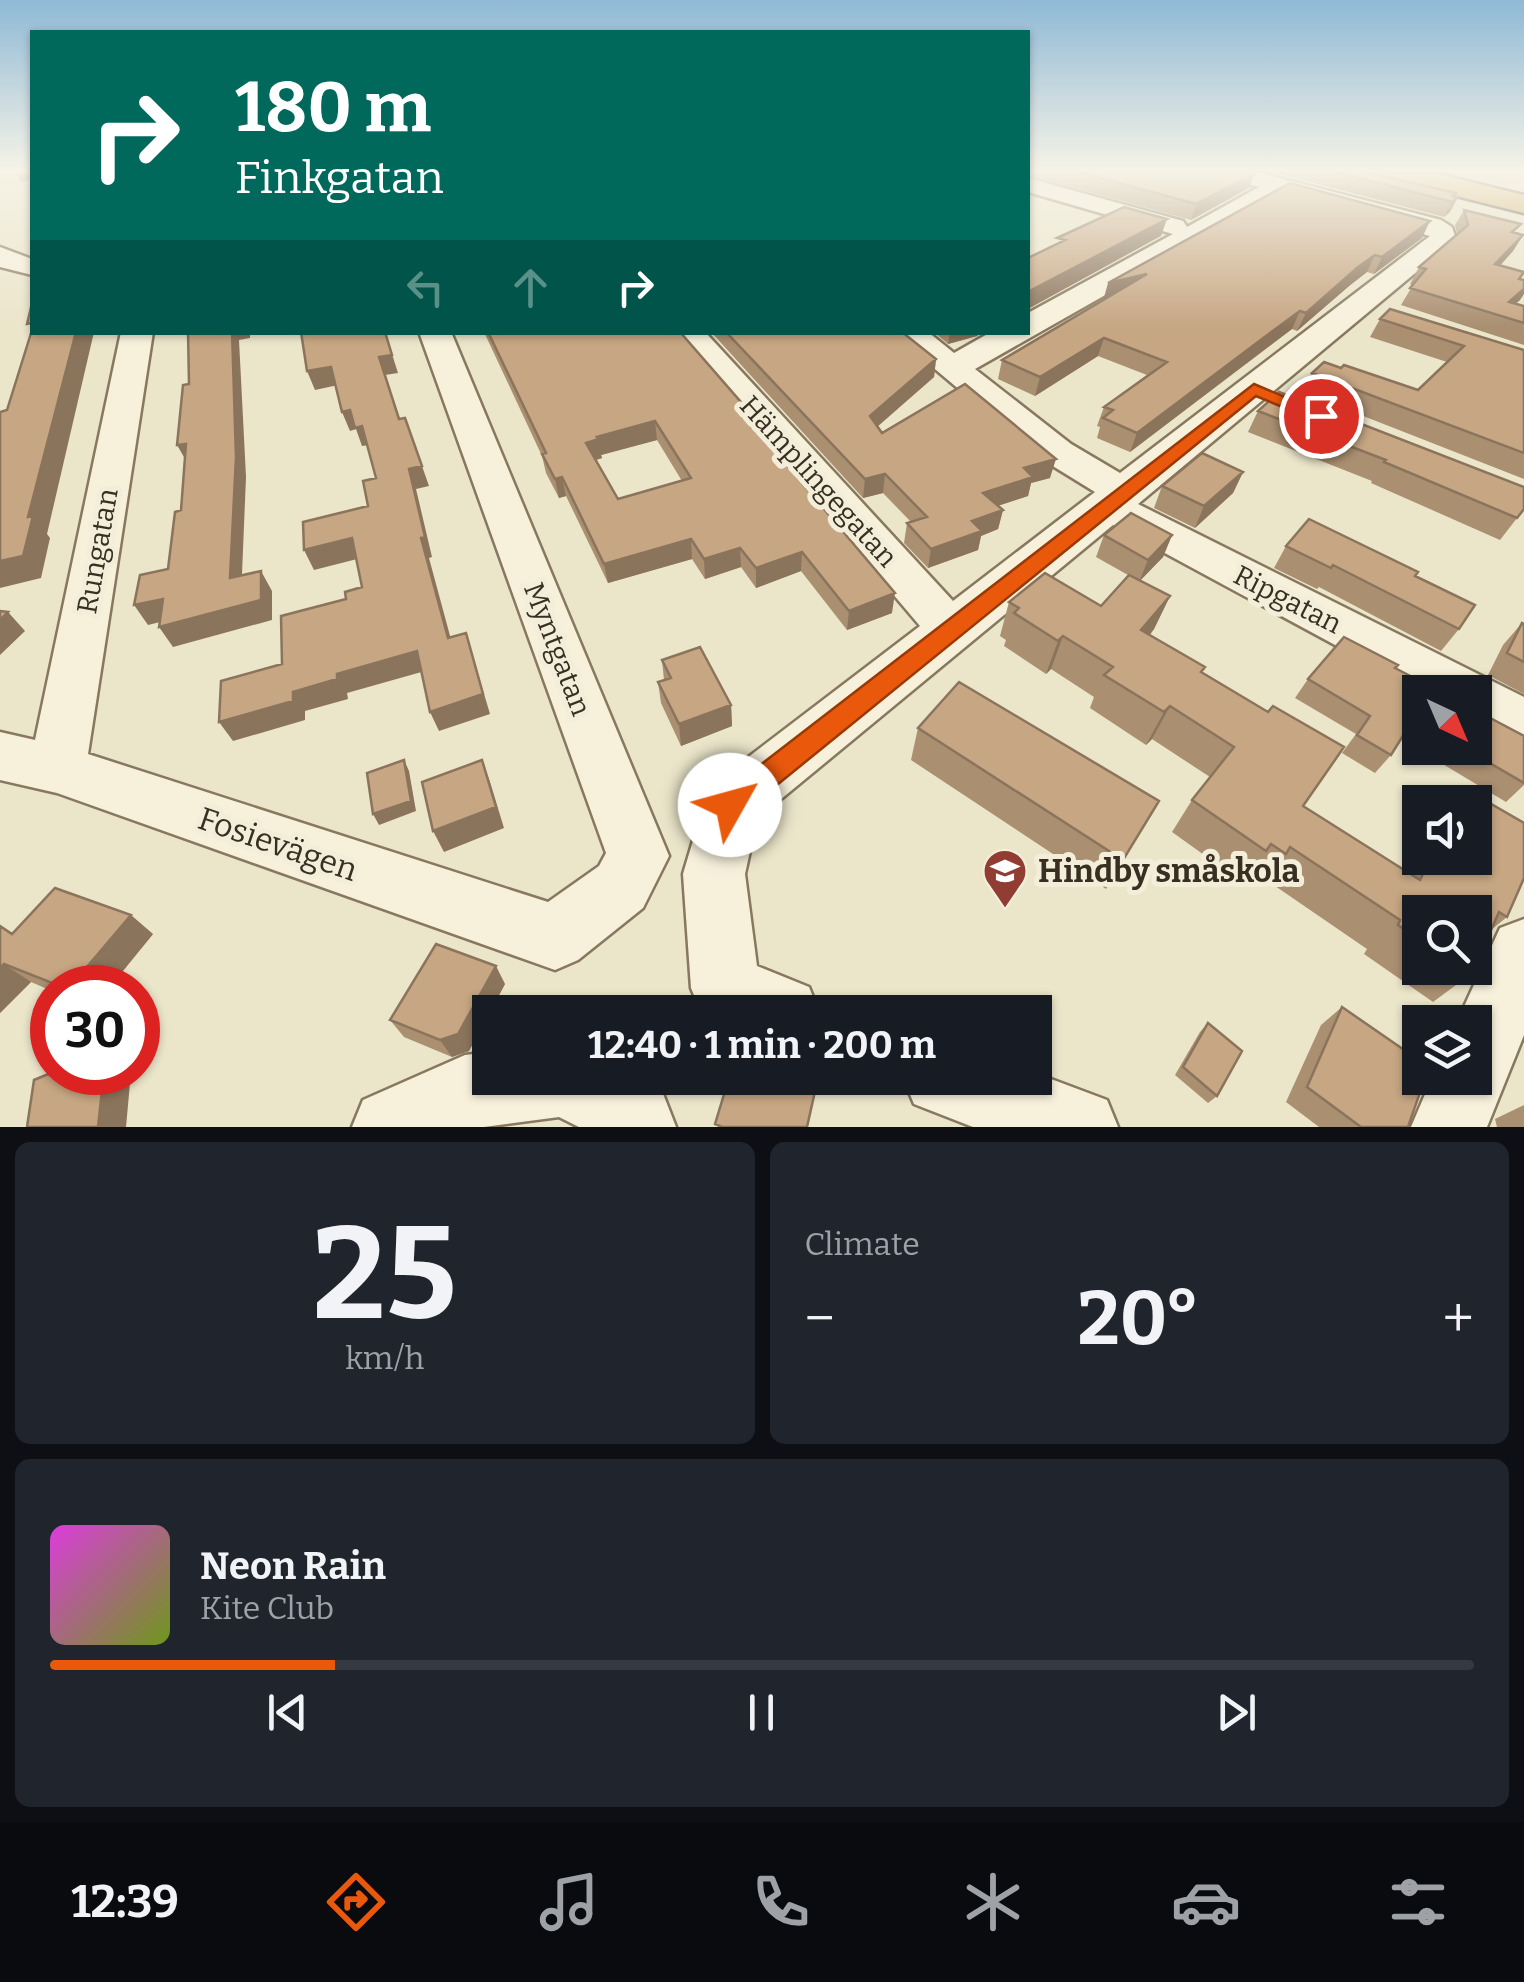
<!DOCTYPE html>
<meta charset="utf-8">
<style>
body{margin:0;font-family:Bitter,serif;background:#20242c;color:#f1f3f6;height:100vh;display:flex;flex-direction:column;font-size:38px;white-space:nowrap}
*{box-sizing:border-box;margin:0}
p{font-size:32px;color:#9ea1a6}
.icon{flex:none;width:55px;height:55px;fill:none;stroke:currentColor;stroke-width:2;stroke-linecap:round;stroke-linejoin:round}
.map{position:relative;height:1127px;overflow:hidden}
.details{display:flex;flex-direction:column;gap:15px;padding:15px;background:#0d0f14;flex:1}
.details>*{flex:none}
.banner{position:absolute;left:30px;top:30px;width:1000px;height:305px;border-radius:0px;box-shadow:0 2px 8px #0004;background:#00695c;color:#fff;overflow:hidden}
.needle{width:65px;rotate:136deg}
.fabs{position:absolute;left:1402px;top:675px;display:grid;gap:20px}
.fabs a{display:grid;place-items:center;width:90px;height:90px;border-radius:0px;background:#171b24;box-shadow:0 2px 8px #0004;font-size:50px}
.speed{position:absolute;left:30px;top:965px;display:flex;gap:20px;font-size:50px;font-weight:700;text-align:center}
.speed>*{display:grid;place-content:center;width:130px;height:130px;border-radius:50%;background:#171b24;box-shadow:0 2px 8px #0004;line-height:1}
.speed .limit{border:15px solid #d22;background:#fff;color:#111}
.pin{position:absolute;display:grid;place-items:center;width:85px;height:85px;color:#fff;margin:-42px;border:5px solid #fff;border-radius:50%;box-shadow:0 2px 10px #0007}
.me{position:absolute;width:110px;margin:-55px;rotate:52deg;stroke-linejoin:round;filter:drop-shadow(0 0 8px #0008)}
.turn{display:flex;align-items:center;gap:35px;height:210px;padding:0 40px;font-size:45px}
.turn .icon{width:130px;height:130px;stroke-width:2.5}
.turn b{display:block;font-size:70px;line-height:85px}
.lanes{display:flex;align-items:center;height:95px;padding:0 40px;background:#0003;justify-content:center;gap:50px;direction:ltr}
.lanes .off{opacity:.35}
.big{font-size:75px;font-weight:700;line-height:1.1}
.details .tile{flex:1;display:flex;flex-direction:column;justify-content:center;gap:15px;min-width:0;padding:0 35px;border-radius:15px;background:#20242c}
.details .dial{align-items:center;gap:0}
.dial b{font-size:130px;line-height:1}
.song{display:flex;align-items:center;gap:30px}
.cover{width:120px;height:120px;border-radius:15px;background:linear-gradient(135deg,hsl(300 70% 55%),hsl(80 70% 35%))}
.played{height:10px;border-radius:5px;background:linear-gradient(90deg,#ea580c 20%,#363941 20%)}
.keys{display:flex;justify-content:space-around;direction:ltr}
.heat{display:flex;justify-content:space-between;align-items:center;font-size:55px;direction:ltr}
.details .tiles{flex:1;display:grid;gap:15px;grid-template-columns:1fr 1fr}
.tile:last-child{grid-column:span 2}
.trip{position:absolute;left:472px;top:995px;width:580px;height:100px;border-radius:0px;background:#171b24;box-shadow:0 2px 8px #0004;font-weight:700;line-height:100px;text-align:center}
.dock{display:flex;height:160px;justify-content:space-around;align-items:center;background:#090b0e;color:#9ea1a6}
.dock .icon{width:70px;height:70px}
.dock .selected{color:#ea580c}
.dock b{font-size:45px;color:#f1f3f6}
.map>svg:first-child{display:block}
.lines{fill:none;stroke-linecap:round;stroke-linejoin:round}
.minor-casing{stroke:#87785f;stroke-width:5}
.highway-casing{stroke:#554633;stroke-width:5}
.minor{fill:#f7f1dc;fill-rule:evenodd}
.highway{fill:#d2ad63;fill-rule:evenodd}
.wall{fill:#aa8f71;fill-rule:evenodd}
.shaded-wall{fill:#8b745c}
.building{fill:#c6a683;stroke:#8b745c;stroke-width:2.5;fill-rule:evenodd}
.route{fill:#ea580c;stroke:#983908;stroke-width:2.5}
.labels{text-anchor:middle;stroke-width:10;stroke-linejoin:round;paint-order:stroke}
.street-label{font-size:28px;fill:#382f22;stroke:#f3eed9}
.near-street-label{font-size:32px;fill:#382f22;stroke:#f3eed9}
.near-poi-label{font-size:32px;font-weight:bold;fill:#382f22;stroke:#f3eed9;text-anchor:start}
</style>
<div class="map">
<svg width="1524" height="1127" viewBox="0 0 1524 1127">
<rect width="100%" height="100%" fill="#ebe5ca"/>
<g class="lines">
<defs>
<path id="minor" d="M1211,170h38l192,50 11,7 4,12 -318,265 386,193v47l-49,-22v-30h-53l-309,-167 -356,294 -12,55 12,92 52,21 10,25h-118l-10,-24 -8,-114 26,-87 211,-161 -249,-294h34l248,269 142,-109 -52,-32 -152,-128h37l26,21 37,-21h37v-19l145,-79 -145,-42v-14l155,43 4,6 72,-40 -45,-12zM1283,194l147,42 -310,237 -49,-29 -96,-75z
M0,247l32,12v16l-32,-8z
M121,332h32l-65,422 460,148 51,-36 7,-13 -187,-521h32l218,524 -26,52 -65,52 -23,10 -498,-177 -57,-13v-48l35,8z
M1524,919v116l-37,92h-76l21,-49h43v-56h-18l43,-94z
M490,1052v26h151l19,8 16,41h-97l-20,-10 -75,10h-132l11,-27 102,-45z
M1035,1073l72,27 11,27h-145l-59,-23 -11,-26h132z"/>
<path id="highway" d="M1373,170h49l102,25v18l-147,-37z"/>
</defs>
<!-- minor casing -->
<use href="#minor" class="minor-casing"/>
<!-- highway casing -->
<use href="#highway" class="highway-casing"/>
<!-- minor -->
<use href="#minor" class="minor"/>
<!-- highway -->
<use href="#highway" class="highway"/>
</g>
<!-- wall -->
<path class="wall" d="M1028,170h215l6,18 -58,32 -163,-45z
M1264,170h92l100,23 -6,19 -6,5z
M1464,210l59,25 -10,16 -13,15 20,13v21l-5,4 9,2v39l-123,-40 12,-20 -3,-1 9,-17 38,-33 -2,-9z
M1422,238l-48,36 -7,-2 -18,14 -52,45 -5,-2 -38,28 -124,95 -33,-14 3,-11 -3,-1 7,-19 43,-32 -49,-19 -63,40 -37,-17 4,-19z
M1380,319l144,31v129l-222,-87 10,-19 29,-5 77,22 29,-28 -77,-25z
M484,332h196l94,108v10l118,163 -45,17 -46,-59 -45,17 -15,-21 -36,12 -13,-20 -84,24 -42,-87 -7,2 -13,-25 -4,-17zM657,440l25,41 -64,18 -22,-39 6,-2 -1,-3z
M711,332h191l34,27 -2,18 -57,49 5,7 168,45 -19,5 -3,13 -30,10 5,4 -5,19 -17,7 -3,14 -50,18 -24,-25 3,-20 4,-1 -28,-29 -20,5z
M934,332h47l-4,4 -29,8z
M1258,411l266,98 -24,31 -129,-57 1,-2 -124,-49z
M1243,472l-10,21 -38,35 -41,-20 8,-22z
M1104,535h68l-9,22 -23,23 30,16 -16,33 -4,6 52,38 101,133 104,66 13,-25v11h55v-46l11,-11 21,116 -16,13 -71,-18v56h54l-3,6 -38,28 -69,-48 3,-5 -102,-70 -5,6 -13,-10 -5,7 -70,-50 20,-32 18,-23 -58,-38 -6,6 -56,-37 4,-11 -43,-28 -5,5 -42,-28 2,-6 -6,-4 9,-34 92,4 27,-31 -32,-18z
M1286,546l129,30 44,53 -18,22 -122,-64 -2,2 -43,-21z
M1522,623l2,1v70l-36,-19 15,-30z
M662,660l69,45 1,21 -51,20 -20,-43 -3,-21 6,-2z
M1395,668l25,24v56h55l49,-12v49l-18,17 -105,-63 -10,16 -16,18 -33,-20 14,-19 -61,-36 13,-19z
M918,728l241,73 -53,88 -195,-129z
M0,926l12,8h141l-44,54h-57v3l-21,-9 -31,31z
M505,984l-36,67 -17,6 -48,-20 -14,-17z
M1342,1007l66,120h-89l-33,-25 35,-77z
M1208,1023l9,73 -9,7 -33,-28 25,-43z
M1524,1105v22h-27l-2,-8z"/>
<!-- shaded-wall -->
<path class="shaded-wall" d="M14,170h18v10l-11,2z
M1255,173l-6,15 -58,32 5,-16z
M1458,197l-8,15 -6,5 8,-15z
M1167,219l-6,17 -133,73v-9l2,-9z
M1430,221l-8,17 -48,36 8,-17z
M1523,235l-10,16 -28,30 10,-17z
M1375,255l-8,17 -18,14 -52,45 9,-18 51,-45z
M1147,274l-44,27 5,-18z
M1524,289v5l-4,6 -18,16 7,-14z
M1300,311l-8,18 -162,123 7,-19z
M76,332h18l-47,202 3,4 -9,40 -41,10v-27l28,-44z
M232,332h18v6l-11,2 7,137 -5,121 -11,-20z
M385,332l13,41 -13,2 -6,-18z
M950,332h31l-4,4 -29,8z
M1104,338l-6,18 -63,40 5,-19z
M936,359l-2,18 -66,58 2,-19z
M331,367l7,18 -23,5 -8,-19z
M350,410l12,16 7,19 -7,1 -6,-17 -6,2 -8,-19z
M655,421l2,19 -56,15 1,3 -13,4 -3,-19 11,-6z
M186,444l2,20 -11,-19z
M1056,459l-6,19 -19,5 -3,13 -50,16 5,-19 41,-25z
M422,466l7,20 -13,3 16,68 -3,1 27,100 -8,-20 -27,-100 -12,-69z
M1243,472l-10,21 -38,35 9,-22z
M885,474l-2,19 -20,5 2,-19z
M562,477l4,19 -7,2 -4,-19z
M1003,510l-5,19 -17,7 -3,14 -50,18 3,-19 41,-28z
M1172,535l-9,22 -24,25 9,-22z
M352,538l9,20 -47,12 -10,-20z
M691,539l1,20 -84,24 -4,-19z
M740,548l1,19 -36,12 -1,-20z
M802,552l-1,19 -45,17v-20z
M261,571l11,20v29l-99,27 -14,-20z
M895,593l-3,20 -45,17 2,-19z
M1170,596l-16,33 -28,34 15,-33z
M163,599l13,19 -28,7 -14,-20z
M8,612l17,19 -25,24v-35z
M466,633l24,81 -51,17 -9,-19z
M1063,636l-12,33 -5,5 12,-33z
M417,651l8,20 -78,22 1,6 -43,12v9l-72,21 -14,-19 118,-48z
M731,705l1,21 -51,20 -2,-22z
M1170,706l-18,33 -6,6 18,-33z
M404,760l5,11 7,40 -37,14 -6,-11z
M482,760l8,22 14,46 -60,24 -11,-21z
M131,915l22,19 -44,54h-40z
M4,964l27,18 -31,31v-45z
M496,966l9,18 -36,67 -17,6 -12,-17z
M104,1072h27l-5,55h-28z"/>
<!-- building -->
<path class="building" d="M1071,170h172l12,3 -59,31z
M1328,170h28l100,23 -3,3 5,1 -6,5z
M1290,183l140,38 -48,36 -7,-2 -18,13 -51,45 -6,-2 -38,28 -125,94 -34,-15 10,-8 -9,-3 63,-45 -63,-24 -64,39 -38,-17 145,-86 -39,9z
M1124,207l43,12 -137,72 -2,5v-38l37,-18 -8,-2z
M1464,210l57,14 -9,8 11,3 -28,29 29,8 -5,7 5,1v9l-15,13 15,4v17l-114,-35 16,-19 -7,-2 49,-42z
M32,303v20l-5,1z
M1390,309l134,41v103l-212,-80 12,-11 17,6 3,-3 74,25 46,-44 -84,-27z
M32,330v2h44l-48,185 5,-1 -10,40 -23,5v-149l7,-2z
M188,332h44l4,125 -6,121 31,-7v29l-102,27 4,-28 -29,6 6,-30 28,-6 7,-57 6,-2 5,-66 -9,1 6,-60 6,-1z
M301,332h84l7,23 -13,2 20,62 6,-1 17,48 -13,3 16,68 -4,1 27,100 18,-5 17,61 -53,18 -13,-61 -80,23v5l-44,13v9l-74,21 2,-41 61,-17 -1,-48 65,-17 -1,-7 17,-5 -10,-49 -48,12 -1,-28 65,-16 -5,-25 13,-3 -14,-52 -7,2 -5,-18 -8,2 -11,-45 -24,4z
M488,332h192l94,108 -5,4 126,149 -46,18 -47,-59 -46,16 -16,-20 -36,11 -13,-20 -87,25 -42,-87 -7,2 -13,-25 4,-1zM655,421l36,57 -73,21 -32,-56 13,-4 -2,-2z
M726,332h176l34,27 -66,57 12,17 83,-49 91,75 -32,9 9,9 -50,16 20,17 -31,11 10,10 -51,18 -24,-26 20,-6 -42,-43 -20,5z
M1279,392l245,95v22l-7,9 -133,-56 2,-2 -128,-49z
M1202,453l41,19 -39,34 -42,-20z
M1131,513l41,22 -24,25 -44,-25z
M1309,519l109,53 -3,4 60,29 -16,24 -126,-64 -2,3 -45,-22z
M1045,573l56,33 28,-31 41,21 -29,34 64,37 -4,5 67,40 5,-6 71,41 -41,59 117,74 11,-22h44v-35l11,-22 38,22v55l-17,39 -8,-5 -24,54v-54h-55v28l-22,-15 2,-5 -110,-73 -4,7 -15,-10 -5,7 -74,-51 42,-53 -64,-41 -6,6 -60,-37 9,-8 -50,-31 -5,5 -44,-28 5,-5 -10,-6z
M0,611l8,1 -8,8z
M1522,623l2,1v38l-17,-9z
M1344,637l54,28 -3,3 46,24h-21v30l-6,-4 -23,37 -34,-20 13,-19 -62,-37z
M700,647l31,58 -52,19 -21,-42 13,-4 -9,-18z
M959,682l200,119 -36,59 -205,-132z
M1475,710l49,26v47l-60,-35h11z
M404,760l7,41 -38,13 -6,-41z
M482,760l14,47 -63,24 -11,-49z
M55,888l76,27 -62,73h-4l-61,-24 -4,4v-42l12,8z
M436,944l60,22 -38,68 -18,6 -50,-20z
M1461,968h13l-3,6z
M1342,1007l78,54v17h5l-17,49h-47l-54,-40z
M1208,1023l34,28 -25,45 -34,-29z
M53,1072h51l-6,55h-71l7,-47z
M729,1078h89l-11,49h-85l-7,-3z"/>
<!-- sky -->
<linearGradient id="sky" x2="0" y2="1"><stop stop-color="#8fb9d6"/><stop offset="0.52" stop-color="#f6f3e7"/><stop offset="1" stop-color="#f6f3e7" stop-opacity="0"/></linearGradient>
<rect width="1524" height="328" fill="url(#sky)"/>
<!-- route -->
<path class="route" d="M1254,384l76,32 -2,4h-14l-58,-24 -516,419 -10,3 -10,-3 -5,-10 5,-9z"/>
<!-- icons -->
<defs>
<symbol id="school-pin" viewBox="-11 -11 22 30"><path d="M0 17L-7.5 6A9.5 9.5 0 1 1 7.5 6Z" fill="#913d34" stroke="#f3eed9"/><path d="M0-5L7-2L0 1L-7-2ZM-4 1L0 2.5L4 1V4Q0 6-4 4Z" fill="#fff"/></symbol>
</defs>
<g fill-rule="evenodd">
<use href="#school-pin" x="980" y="846" width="50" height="68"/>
</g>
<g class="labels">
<!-- street labels -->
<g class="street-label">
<text transform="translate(819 481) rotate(48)" y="10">Hämplingegatan</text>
<text transform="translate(97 551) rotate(-80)" y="10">Rungatan</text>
<text transform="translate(1288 599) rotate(27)" y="10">Ripgatan</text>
<text transform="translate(558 649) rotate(69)" y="10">Myntgatan</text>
</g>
<!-- near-street labels -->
<g class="near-street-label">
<text transform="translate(278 844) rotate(19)" y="11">Fosievägen</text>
</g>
<!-- near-poi labels -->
<g class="near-poi-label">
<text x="1038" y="882">Hindby småskola</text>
</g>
</g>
</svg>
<div class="fabs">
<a><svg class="needle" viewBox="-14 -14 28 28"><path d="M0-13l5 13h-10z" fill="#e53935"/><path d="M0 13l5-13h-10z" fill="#9ea1a6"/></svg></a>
<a><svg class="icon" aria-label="sound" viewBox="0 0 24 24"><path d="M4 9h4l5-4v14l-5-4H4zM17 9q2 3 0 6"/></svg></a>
<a><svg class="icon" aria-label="search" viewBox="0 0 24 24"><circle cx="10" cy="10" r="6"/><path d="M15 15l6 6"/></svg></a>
<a><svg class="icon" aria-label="layers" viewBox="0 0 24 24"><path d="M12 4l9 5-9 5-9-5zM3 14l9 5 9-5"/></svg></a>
</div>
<div class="speed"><div class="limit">30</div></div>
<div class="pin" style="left:1321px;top:416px;background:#d93025"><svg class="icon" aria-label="arrive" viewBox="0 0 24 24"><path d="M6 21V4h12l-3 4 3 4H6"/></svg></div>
<svg class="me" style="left:730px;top:805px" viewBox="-20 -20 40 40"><circle r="19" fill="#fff"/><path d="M0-13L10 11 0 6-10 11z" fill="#ea580c"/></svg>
<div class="trip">12:40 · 1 min · 200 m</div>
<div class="banner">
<div class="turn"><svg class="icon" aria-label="right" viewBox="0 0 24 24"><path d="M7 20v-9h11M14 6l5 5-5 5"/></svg><div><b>180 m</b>Finkgatan</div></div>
<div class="lanes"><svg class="icon off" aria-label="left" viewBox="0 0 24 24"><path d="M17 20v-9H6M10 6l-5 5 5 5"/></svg><svg class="icon off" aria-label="ahead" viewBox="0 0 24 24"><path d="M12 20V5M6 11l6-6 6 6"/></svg><svg class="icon" aria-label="right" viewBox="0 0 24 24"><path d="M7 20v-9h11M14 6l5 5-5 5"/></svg></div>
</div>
</div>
<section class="details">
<div class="tiles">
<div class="tile dial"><b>25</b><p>km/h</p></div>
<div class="tile"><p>Climate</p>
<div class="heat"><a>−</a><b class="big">20°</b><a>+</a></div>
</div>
<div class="tile">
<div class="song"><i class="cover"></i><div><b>Neon Rain</b><p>Kite Club</p></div></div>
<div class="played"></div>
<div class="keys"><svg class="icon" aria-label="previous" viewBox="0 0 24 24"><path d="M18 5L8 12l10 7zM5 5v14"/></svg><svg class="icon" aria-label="pause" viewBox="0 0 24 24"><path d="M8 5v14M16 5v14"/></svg><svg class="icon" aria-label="next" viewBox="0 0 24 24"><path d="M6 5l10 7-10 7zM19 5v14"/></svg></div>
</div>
</div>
</section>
<nav class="dock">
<b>12:39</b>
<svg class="icon selected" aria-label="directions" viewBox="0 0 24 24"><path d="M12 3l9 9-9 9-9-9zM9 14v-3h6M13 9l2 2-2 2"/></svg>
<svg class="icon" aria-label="music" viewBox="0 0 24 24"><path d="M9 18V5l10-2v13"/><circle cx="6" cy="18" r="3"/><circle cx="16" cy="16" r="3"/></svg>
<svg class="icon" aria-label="phone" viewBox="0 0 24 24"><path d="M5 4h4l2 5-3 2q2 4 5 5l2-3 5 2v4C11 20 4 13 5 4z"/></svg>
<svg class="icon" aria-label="climate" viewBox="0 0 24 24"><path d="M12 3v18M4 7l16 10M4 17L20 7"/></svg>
<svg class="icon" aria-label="car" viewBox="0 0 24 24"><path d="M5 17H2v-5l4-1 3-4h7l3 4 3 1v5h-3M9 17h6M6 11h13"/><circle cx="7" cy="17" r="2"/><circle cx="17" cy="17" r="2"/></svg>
<svg class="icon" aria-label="filters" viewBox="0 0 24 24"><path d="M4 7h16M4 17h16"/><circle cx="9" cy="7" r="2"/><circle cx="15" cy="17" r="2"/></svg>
</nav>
